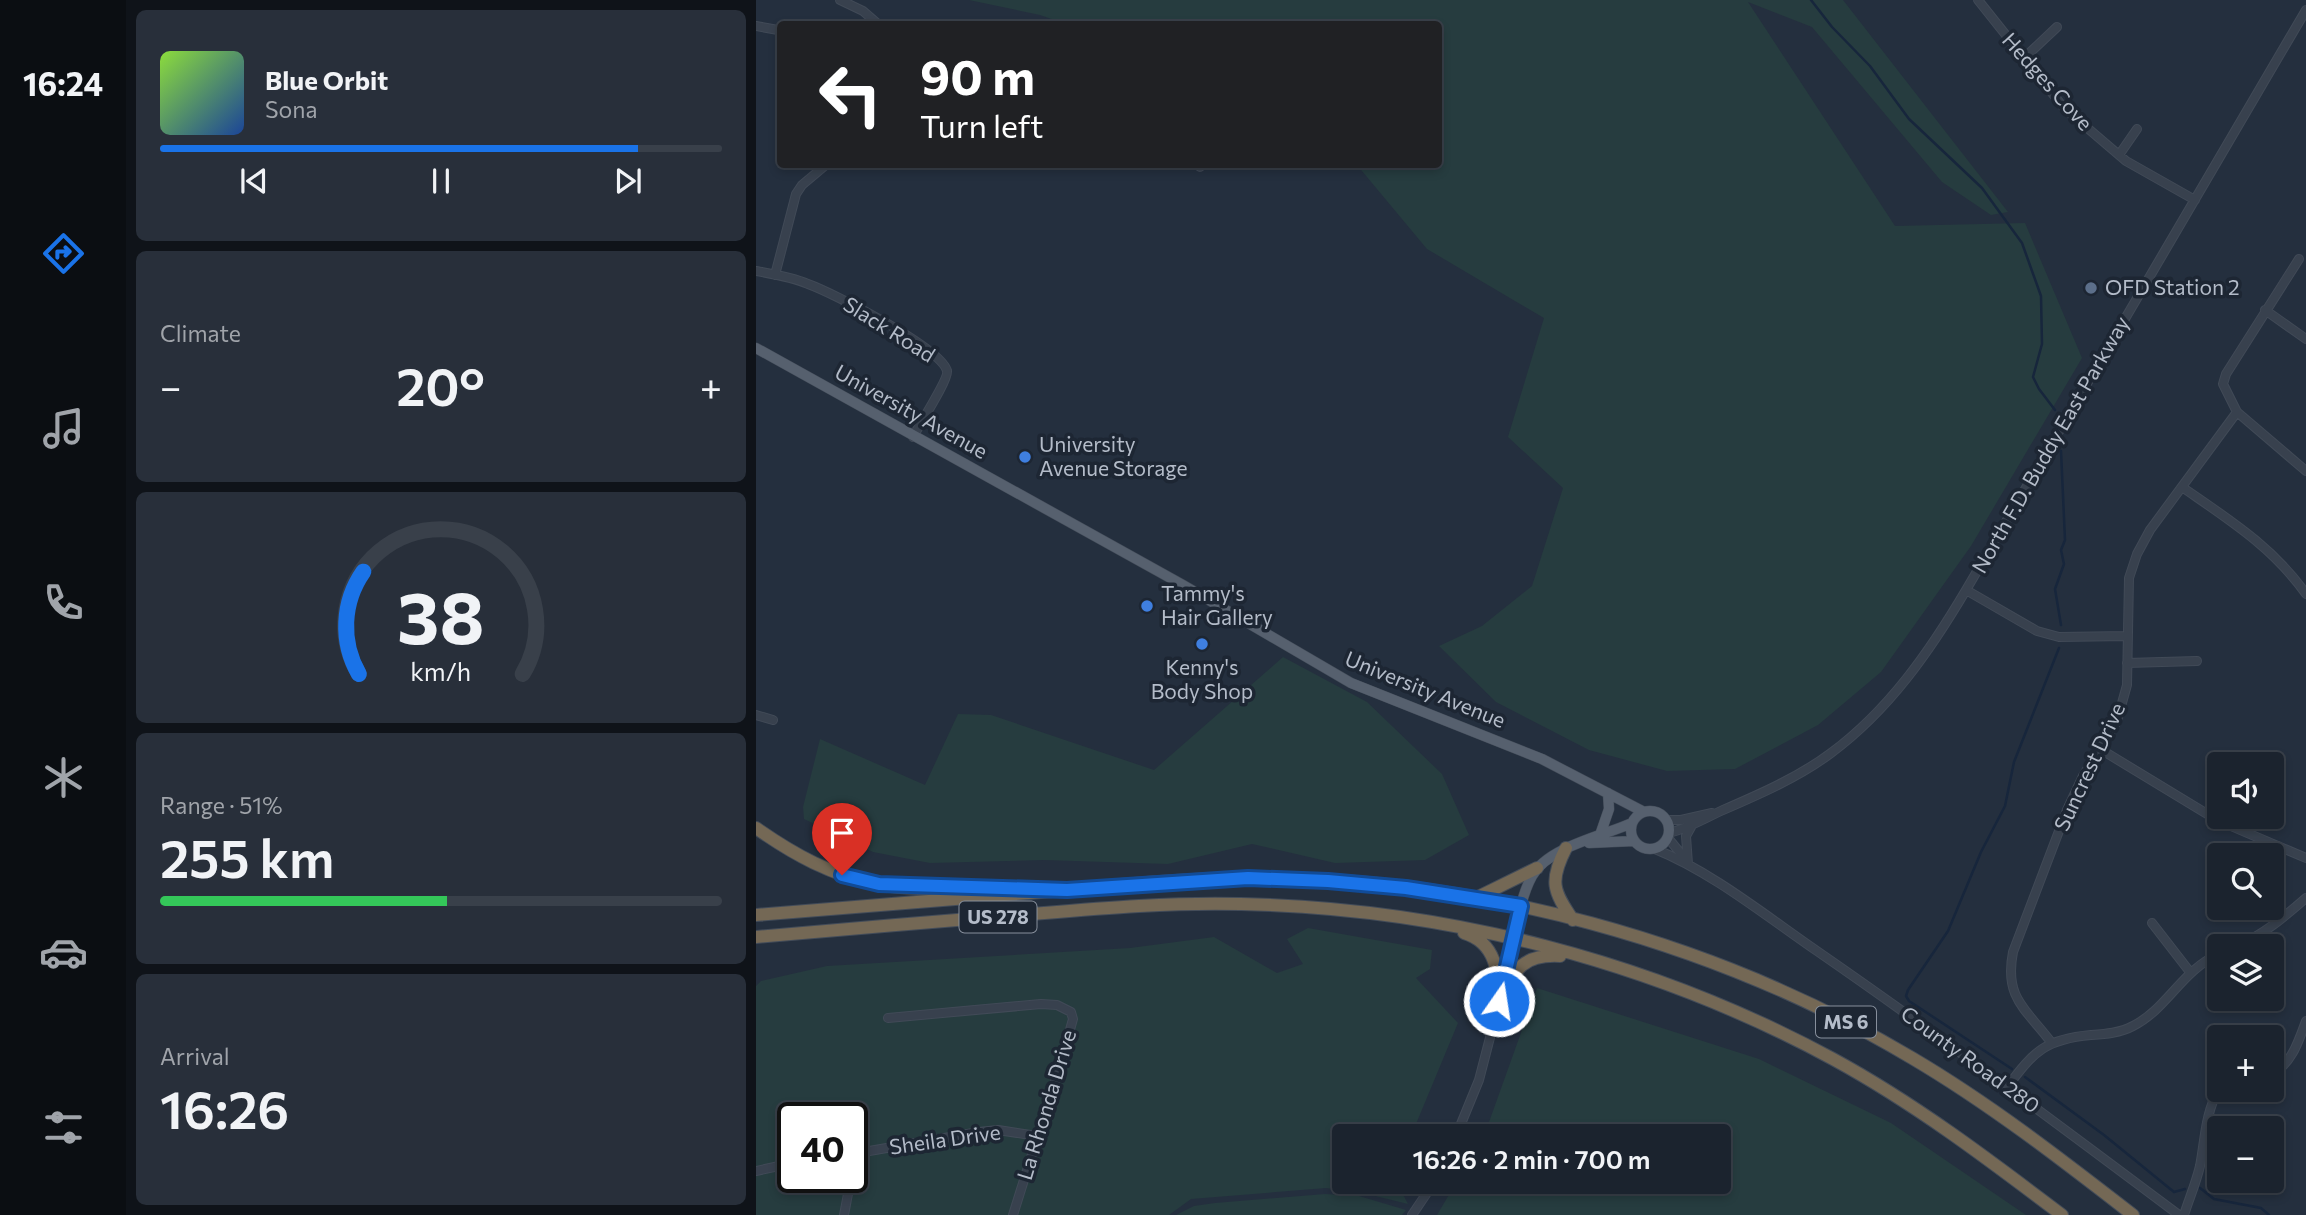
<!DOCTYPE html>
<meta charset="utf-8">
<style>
body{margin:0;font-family:Commissioner,sans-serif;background:#282f3a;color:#f1f3f6;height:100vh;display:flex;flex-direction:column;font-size:26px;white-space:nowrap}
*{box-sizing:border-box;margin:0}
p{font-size:23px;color:#a0a4aa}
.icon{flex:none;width:38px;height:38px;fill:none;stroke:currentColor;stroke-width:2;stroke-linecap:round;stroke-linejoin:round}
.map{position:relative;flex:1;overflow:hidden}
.side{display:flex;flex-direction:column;gap:10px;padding:10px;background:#0f1319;width:630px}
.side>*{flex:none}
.hud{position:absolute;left:21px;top:21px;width:665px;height:147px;border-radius:7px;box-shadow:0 4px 10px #0003,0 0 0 2px #39404a;background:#202124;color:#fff;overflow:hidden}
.tools{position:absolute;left:1451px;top:752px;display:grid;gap:14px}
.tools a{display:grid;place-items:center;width:77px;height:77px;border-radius:7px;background:#1b232e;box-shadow:0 4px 10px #0003,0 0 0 2px #39404a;font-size:35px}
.speed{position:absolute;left:21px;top:1102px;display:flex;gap:14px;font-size:35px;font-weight:700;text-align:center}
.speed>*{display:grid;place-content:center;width:91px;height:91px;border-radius:50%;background:#1b232e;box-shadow:0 4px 10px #0003,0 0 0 2px #39404a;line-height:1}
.speed .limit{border:4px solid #111;border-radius:10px;background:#fff;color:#111}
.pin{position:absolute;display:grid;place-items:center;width:60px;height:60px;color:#fff;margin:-72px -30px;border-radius:50% 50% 50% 0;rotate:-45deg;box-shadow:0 0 7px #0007}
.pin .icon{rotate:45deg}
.me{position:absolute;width:77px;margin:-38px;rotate:13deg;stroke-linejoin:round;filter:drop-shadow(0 0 5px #0008)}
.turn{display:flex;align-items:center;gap:24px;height:147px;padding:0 28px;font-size:32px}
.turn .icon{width:91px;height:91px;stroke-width:2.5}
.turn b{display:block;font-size:49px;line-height:60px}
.big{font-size:52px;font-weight:600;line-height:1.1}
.side .tile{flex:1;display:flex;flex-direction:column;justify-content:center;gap:10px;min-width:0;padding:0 24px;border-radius:10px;background:#282f3a}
.side .dial{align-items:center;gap:0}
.dial svg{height:182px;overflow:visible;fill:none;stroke:#39404a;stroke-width:7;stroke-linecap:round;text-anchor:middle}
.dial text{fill:#f1f3f6;stroke:none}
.song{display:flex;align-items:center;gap:21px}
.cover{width:84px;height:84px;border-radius:10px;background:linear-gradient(135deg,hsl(90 70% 55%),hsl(220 70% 35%))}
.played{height:7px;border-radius:4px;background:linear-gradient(90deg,#1a73e8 85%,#39404a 85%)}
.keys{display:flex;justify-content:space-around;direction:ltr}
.heat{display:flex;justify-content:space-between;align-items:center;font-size:38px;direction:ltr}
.charge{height:10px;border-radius:5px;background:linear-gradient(90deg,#34c759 51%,#39404a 0)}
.trip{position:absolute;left:576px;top:1124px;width:399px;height:70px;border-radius:7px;background:#1b232e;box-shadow:0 4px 10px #0003,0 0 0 2px #39404a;font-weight:600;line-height:70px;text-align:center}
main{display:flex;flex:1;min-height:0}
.tabs{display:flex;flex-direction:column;width:126px;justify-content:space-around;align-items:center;background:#0b0e12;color:#a0a4aa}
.tabs .icon{width:49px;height:49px}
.tabs .current{color:#1a73e8}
.tabs b{font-size:32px;color:#f1f3f6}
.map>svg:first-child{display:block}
.green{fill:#263c3f;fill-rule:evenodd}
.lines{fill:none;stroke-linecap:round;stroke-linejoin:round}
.stream{stroke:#17263c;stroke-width:2.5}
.minor-casing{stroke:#414a57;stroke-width:10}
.major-casing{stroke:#414a57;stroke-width:11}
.highway-casing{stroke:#434c59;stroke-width:14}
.minor{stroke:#38414e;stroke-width:8}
.major{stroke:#56606e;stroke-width:10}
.highway{stroke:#746855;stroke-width:12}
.route-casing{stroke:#114b97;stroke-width:18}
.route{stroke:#1a73e8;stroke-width:12}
.service-dot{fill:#5c6f8a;stroke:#1d2633;stroke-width:2.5}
.shop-dot{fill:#3f7fe0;stroke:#1d2633;stroke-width:2.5}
.labels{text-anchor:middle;stroke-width:7;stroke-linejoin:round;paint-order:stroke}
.shield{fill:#1d2633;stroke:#878f9c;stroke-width:2}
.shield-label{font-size:19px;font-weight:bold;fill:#b4bcc9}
.street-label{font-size:21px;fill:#b4bcc9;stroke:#1d2633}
.poi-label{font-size:21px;fill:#b4bcc9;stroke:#1d2633;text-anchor:start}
</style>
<main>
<nav class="tabs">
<b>16:24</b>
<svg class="icon current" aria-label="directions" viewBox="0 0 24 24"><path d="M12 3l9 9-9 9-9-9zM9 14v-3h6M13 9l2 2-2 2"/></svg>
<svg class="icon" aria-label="music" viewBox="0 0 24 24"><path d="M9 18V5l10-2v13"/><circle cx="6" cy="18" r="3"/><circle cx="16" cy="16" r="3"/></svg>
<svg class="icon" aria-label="phone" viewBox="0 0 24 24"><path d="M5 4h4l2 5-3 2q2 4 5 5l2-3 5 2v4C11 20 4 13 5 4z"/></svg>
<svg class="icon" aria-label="climate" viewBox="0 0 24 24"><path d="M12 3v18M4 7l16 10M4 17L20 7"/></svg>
<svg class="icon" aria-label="car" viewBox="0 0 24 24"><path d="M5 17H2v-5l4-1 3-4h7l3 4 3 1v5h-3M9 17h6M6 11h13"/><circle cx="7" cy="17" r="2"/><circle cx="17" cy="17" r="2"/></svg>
<svg class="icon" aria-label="filters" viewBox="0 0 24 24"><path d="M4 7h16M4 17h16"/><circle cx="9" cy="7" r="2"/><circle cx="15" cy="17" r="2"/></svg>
</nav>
<section class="side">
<div class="tile">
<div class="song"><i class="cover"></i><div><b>Blue Orbit</b><p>Sona</p></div></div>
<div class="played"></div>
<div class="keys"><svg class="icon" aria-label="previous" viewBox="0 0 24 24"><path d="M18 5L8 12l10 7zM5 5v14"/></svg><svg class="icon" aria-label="pause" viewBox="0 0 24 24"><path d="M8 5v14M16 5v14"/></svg><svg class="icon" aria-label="next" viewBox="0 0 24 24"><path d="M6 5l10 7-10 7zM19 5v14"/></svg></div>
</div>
<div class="tile"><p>Climate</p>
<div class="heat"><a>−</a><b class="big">20°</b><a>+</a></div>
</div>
<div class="tile dial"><svg viewBox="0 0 100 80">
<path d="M14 69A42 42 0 1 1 86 69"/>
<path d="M14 69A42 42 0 0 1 16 24" stroke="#1a73e8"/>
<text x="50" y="56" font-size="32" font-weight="700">38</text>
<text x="50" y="72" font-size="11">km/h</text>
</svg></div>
<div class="tile"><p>Range · 51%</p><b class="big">255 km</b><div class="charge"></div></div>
<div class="tile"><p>Arrival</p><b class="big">16:26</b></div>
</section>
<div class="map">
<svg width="1550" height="1215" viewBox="0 0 1550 1215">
<rect width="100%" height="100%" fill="#242f3e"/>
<!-- green -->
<path class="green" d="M213,0h874l165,212 -17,3 -49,-33 -130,-155 -64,-25 147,224 130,-3 57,135 -111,188 -90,126 -63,53 -83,44 -68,2 -78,-21 -93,-48 -57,-56 43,-20 50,-40 31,-98 -55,-51 36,-119 -117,-69 -70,-84 81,-1v-140h-372l-26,-9z
M527,657l84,45 75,72 27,61 -44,25 -90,3 -83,-19 -84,20 -124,-4 -114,3 -57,-11 -69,-33 -1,-12 17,-68 105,46 33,-71 33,1 163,55z
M552,928l124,22 -2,19 -14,9 42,45 -47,113h-67v45h52l12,23 -49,-12 -33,-4 -135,11 -22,16h-413v-229l5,-5 66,-15 303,-18 84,-11 63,36 26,-9 -16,-25zM37,1118h59v60h-59z
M781,988l222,71 132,64 135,92h-589l20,-34h261v-45h-234z
M569,1194l34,2 47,14 -4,5h-226l18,-9 21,-3z"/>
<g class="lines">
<!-- stream -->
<path class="stream" d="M1055,0l21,27 38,39 39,53 73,69 40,55 19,53 1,48 -9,33 6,12 16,21
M1305,451l4,89 -4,10 3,14 -9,25 6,36
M1256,1069l-103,-68 -3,-5 2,-6 40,-59 33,-79 24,-46 9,-44 45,-114
M1269,1077l79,58 70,57 11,-3
M1444,1188l14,11 47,9 8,7"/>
<defs>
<path id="minor" d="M84,0l23,11 15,13
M1222,0l86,108 62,53 69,39
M0,26l22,4
M1267,59l34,-32
M1363,155l18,-26
M441,164l3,3
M1543,259l-73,115 -3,10 14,28 69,59
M0,271c17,3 36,6 52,13 25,9 134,64 139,87 2,8 -28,54 -34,66
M19,275l21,-81 6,-9 25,-21
M1509,310l41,29
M1426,487c46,32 91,60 124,107
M1210,590l71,41 22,6 68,-1
M1371,663l70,-2
M0,715l17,5
M1344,749l117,71 89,38
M911,820h14l31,-7
M913,833c20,-5 36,-15 54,-23 37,-16 76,-33 108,-57 58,-43 99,-102 135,-163l340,-580
M912,838l19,23
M899,849c57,23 111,67 162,102 123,85 242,174 362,264
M932,864l-2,-28 5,-9
M1396,923l38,49
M1479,947c28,-12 48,-29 71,-49
M747,986l11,-47
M132,1018l153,-14 16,1 14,7 2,7 -12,43 -48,153
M1295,1042c-25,-33 -47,-44 -38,-90l54,-142 16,-34 34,-55 10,-36 2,-107 8,-24 13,-24 87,-118
M1516,1075c20,-13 26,-32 34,-54
M1252,1086c26,-35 38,-47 83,-51 14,-1 29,-2 42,-9 34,-17 49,-56 86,-72
M700,1136l23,-56 21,-81
M96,1154l127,-22 19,-2 39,6
M0,1171l37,-8
M88,1215l7,-37
M656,1215l23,-34
M1428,1215c5,-16 12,-32 16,-49 5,-26 5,-53 19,-77"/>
<path id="major" d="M0,348l427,237 168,98 191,76 102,53
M875 830a19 19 0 1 1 38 0a19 19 0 1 1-38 0Z
M844,835l9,-26 -1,-16
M833,843l45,-2
M758,939c4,-21 8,-45 18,-63 16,-29 71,-40 100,-53"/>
<path id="highway" d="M0,828c37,26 76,48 122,56 38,7 80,3 119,4
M810,848c-17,33 -13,43 7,72
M720,898l61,-30
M0,915c95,-8 190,-16 285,-23 69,-6 137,-13 206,-14 229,-2 468,63 665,180 78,46 150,102 221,157
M708,933c33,10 34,40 35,68
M0,937c88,-8 175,-15 263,-22 73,-6 148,-13 222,-11 204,4 411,57 592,155 81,44 155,100 229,156
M743,1001c16,-31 23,-47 61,-45"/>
</defs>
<!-- minor casing -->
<use href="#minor" class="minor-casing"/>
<!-- major casing -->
<use href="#major" class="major-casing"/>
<!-- highway casing -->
<use href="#highway" class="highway-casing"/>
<!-- minor -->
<use href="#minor" class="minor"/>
<!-- major -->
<use href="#major" class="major"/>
<!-- highway -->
<use href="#highway" class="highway"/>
</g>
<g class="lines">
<defs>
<path id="route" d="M86,875l37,9 188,6 181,-12 80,3 78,7 115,18 -22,95"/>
</defs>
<!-- route casing -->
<use href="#route" class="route-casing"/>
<!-- route -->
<use href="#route" class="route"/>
</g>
<!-- markers -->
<circle class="service-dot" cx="1335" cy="288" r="7"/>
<g class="shop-dot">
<circle cx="269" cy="457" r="7"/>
<circle cx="391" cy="606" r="7"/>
<circle cx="446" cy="644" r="7"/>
</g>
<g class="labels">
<!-- shield labels -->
<g class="shield">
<rect x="203.5" y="901.5" width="77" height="31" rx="5"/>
<rect x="1060" y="1006.5" width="60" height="31" rx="5"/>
</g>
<g class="shield-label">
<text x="242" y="924">US 278</text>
<text x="1090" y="1029">MS 6</text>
</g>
<!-- street labels -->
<g class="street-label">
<text transform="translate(1291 82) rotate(48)" y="7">Hedges Cove</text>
<text transform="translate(133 330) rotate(32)" y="7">Slack Road</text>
<text transform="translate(155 412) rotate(29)" y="7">University Avenue</text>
<text transform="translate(1295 445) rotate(-60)" y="7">North F.D. Buddy East Parkway</text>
<text transform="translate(669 690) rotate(22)" y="7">University Avenue</text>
<text transform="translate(1334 767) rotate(-65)" y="7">Suncrest Drive</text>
<text transform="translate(1214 1060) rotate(36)" y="7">County Road 280</text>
<text transform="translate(291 1105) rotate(-73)" y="7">La Rhonda Drive</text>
<text transform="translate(189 1140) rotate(-8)" y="7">Sheila Drive</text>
</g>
<!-- poi labels -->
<g class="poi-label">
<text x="1349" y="295">OFD Station 2</text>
<text x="283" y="452">University<tspan x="283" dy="24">Avenue Storage</tspan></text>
<text x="405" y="601">Tammy's<tspan x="405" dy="24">Hair Gallery</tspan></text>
<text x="446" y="675" text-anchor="middle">Kenny's<tspan x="446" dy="24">Body Shop</tspan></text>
</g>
</g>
</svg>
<div class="tools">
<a><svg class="icon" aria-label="sound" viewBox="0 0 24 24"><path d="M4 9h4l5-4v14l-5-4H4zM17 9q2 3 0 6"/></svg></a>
<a><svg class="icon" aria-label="search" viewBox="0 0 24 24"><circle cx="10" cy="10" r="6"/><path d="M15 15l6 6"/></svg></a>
<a><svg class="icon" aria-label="layers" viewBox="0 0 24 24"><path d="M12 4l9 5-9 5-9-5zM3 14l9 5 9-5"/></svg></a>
<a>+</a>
<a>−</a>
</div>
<div class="speed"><div class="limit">40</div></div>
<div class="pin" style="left:86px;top:875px;background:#d93025"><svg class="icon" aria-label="arrive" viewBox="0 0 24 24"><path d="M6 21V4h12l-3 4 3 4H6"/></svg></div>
<svg class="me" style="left:743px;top:1001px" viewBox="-20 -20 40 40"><circle r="17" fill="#1a73e8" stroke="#fff" stroke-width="3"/><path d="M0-11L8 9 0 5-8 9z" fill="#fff"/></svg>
<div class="trip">16:26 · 2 min · 700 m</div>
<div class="hud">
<div class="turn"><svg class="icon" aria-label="left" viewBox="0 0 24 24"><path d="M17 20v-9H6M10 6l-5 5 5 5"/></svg><div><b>90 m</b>Turn left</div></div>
</div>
</div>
</main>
